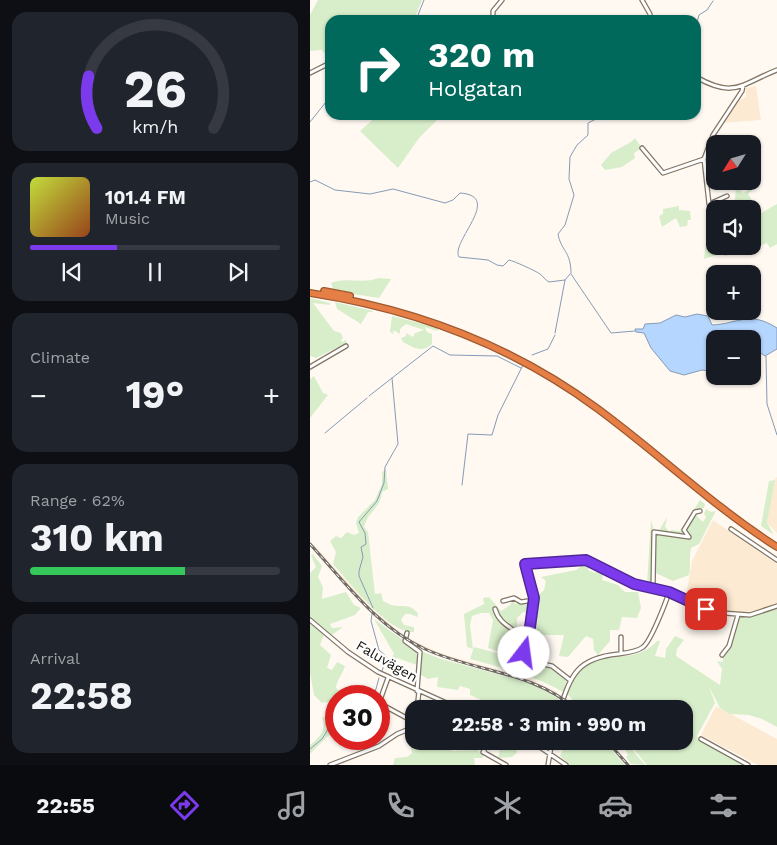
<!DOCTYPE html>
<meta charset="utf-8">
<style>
body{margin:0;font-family:"Work Sans",sans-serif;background:#20242c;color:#f1f3f6;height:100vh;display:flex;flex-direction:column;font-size:19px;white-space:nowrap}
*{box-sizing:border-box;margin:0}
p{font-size:16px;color:#9ea1a6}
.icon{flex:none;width:28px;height:28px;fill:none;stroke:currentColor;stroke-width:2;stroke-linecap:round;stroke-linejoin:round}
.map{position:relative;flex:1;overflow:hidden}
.side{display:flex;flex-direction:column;gap:12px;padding:12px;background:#0d0f14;width:310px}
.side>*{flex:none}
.guide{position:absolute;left:15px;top:15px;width:376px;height:105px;border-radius:15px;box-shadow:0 1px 4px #0004;background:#00695c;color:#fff;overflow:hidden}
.needle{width:32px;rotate:233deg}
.controls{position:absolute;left:396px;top:135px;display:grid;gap:10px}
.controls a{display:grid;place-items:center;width:55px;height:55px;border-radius:10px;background:#171b24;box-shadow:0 1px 4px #0004;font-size:25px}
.speed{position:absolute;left:15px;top:685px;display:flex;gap:10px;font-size:25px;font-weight:700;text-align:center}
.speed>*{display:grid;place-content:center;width:65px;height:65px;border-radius:50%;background:#171b24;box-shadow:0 1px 4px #0004;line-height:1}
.speed .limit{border:8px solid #d22;background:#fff;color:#111}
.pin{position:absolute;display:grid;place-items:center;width:42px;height:42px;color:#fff;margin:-21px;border-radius:10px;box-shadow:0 2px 8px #0006}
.me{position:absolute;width:55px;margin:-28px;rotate:15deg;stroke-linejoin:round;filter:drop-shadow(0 0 4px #0008)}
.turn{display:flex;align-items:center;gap:18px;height:105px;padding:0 20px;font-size:22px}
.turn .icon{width:65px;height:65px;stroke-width:2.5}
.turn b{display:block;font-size:35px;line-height:42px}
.big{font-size:38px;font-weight:700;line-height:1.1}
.side .widget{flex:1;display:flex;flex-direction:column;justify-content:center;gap:8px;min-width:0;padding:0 18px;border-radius:15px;background:#20242c}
.side .dial{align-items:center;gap:0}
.dial svg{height:130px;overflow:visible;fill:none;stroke:#363941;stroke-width:7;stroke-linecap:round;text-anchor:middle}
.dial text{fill:#f1f3f6;stroke:none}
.song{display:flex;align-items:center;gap:15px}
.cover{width:60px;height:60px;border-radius:8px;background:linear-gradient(135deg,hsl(70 70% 55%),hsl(20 70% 35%))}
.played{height:5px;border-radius:2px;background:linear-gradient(90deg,#7c3aed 35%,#363941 35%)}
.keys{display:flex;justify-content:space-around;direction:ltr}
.heat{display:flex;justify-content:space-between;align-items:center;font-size:28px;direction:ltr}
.charge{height:8px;border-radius:4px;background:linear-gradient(90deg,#34c759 62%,#363941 0)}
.trip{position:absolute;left:95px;top:700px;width:288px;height:50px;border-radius:15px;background:#171b24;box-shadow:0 1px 4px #0004;font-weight:700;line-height:50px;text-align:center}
.dock{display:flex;height:80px;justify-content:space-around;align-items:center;background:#090b0e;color:#9ea1a6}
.dock .icon{width:35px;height:35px}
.dock .selected{color:#7c3aed}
.dock b{font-size:22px;color:#f1f3f6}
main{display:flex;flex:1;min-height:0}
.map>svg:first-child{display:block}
.built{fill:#fdead2}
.green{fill:#d8eeca}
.water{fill:#b5d6ff;stroke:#869bb6}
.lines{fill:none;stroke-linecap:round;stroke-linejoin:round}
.stream{stroke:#869bb6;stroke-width:1}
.minor-casing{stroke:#827565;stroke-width:5.5}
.highway-casing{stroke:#9d5931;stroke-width:8}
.minor{stroke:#fff;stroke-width:3}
.highway{stroke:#e57f45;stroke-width:5.5}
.rail-casing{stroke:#716c65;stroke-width:3}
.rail{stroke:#fff;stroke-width:1;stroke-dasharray:4;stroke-linecap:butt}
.route-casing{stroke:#51269a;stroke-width:12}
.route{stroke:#7c3aed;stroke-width:9}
.labels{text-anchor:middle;stroke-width:4.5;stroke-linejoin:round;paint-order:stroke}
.street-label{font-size:14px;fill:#17120c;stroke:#fff}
</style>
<main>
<section class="side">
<div class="widget dial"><svg viewBox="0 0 100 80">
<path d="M14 69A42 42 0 1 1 86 69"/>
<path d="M14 69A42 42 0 0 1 9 37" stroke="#7c3aed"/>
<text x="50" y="56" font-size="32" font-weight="700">26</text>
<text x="50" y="72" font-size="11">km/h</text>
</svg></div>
<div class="widget">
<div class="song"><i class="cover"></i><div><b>101.4 FM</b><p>Music</p></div></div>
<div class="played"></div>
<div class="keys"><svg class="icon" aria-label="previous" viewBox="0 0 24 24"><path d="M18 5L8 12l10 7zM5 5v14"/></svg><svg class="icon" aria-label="pause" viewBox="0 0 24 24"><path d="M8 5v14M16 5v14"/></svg><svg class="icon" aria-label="next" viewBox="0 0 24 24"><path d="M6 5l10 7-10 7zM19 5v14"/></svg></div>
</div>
<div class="widget"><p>Climate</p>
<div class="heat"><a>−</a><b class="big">19°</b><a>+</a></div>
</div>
<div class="widget"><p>Range · 62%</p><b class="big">310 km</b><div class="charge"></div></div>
<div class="widget"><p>Arrival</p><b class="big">22:58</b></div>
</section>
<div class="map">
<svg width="467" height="765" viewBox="0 0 467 765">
<rect width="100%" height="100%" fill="#fff9f2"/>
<!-- built -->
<path class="built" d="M446,86l5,34 -40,3 16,-21 9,-5v-9z
M467,477v56l-10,-10 8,-44z
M403,520l64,44v40l-29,10 -25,-2 -12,-4 -24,-17 5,-30z
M0,541l64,70 32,26 36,17 88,25 25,12 24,18h-5l-21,-15 -24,-12 -88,-25 -33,-15 -29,-22 -69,-74z
M406,706l61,33v26h-19l-57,-30z"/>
<!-- green -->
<path class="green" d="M8,0h104l-8,20h-84v40l-8,-10 -12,1v-36z
M68,115h60l3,1 -22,22 -21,30 -38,-37z
M325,138l7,10 -8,5 1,5 -13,9 -17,3 -4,-5 10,-12 20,-11z
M429,183l3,4 -2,3 3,3 13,-7 -8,8 5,8 -6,7h-32v37h25l-14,10 -6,-2 -16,5 6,-54 7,-7 7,6 11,-3 1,-16z
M467,204v40l-7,4 -3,-5 -8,3 -4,-4h-2v-27l3,1z
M369,206v4l11,1 1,9h-3l-1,6 -7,1 -4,-9 -14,9 -3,-11 4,-2v-5z
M69,278l12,1 -12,19 -45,-7 -3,-8c16,-6 32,1 48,-5z
M0,298l20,5v2l-17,-2 21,28 7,2 2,5 -2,2 1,2 4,-2 1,3 -31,15 -6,-2z
M25,302l38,9 -1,1h-4l-7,12 -24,-15z
M82,316l47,12 -2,3 -12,-4 2,5 5,2v10c-10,9 -19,4 -29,-2l-2,-4 5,-2v-3l7,4 2,-4 9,-3 -18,-6 -6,5v5l-7,-4 1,4 -4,-2z
M4,376l9,17 5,2 -18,23v-39z
M76,469l2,20 -6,3c-2,18 -14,19 -18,35l4,5 7,62 6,-1 2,8c3,1 5,3 8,4 12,3 19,-3 27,9l-1,3 -7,-3h-5l-4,6 3,5 10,2v5c-25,2 -65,-50 -81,-68l3,-12 -6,-11 6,-5 5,2 6,-6 7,3 5,-2 -3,-10 2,-6 17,-17 7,-16v-12z
M465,480l-8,43 7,12 -13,-9 8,-45z
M390,500l5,4 -1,4h-4l-3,8 6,6 3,-5 -2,-3 2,-5 5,3 5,-1 -17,33 -8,4c-2,10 0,17 -2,27l-16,6 -22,-10v13h-4l4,-64 3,11 6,-2 7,-12 -2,10 5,5 1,-2 9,1z
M3,554l9,12 -4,11 5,10 -1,12 24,-7 8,13 7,3 -6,7 -25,9 2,4 11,-1 -11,8 -22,-18v-44l6,-6 -5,-11z
M277,562l3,2 -2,6 7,3 2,-3 7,1 -2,9 16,5 7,7h13l3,16 -4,10 -15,-1 -3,13h-9v11l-12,14 -4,-5 -1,-11 -7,-3 -18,21 -9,-1 5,-21h-35l6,-37 9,-8 2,-9 -5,-4 35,-7z
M179,597l12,14 9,-6 3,-5 2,4 18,-3 -2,13 -8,-2 -6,6v11l-10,-5 2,12 -7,17 -14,-5 5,-28 -4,-7h-8l-9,3 -2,9 3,24 -6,-2 -3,-33 20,-10 -1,-6z
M467,609v118l-15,-8 -13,-4 -19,-1 -10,-6 -11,-21 6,16 -18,33 2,4 47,25h-99l-20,-24h57v-32h-90c-10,-2 -23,-7 -28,-18 24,-54 64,-19 91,-50h3l-5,15 10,2 1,-9 9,-13 9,4 -7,9 -1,7 44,29 2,-16 -5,-8 6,1v-7l6,-9 9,-31z
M64,619l44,32 -1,14 -20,-7 -2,6 -6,-3 5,-7z
M0,622l14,13 -4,10 11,10 -4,13 5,2 5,-8 8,4c-2,8 -8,13 -9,22l8,8h-8v12l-10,-6 -4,1 -8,-8 -4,-22z
M164,647l76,20 17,13 -4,12c-29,-17 -61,-24 -93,-33z
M111,651l20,8 93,25 25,15 -1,5 -5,5h-70l3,-7 -16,-7v-6l-10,-3 -2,4 -21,-3 1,-10 -10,2 -7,-4z
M12,717l14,3c0,12 -18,25 -26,34v-9c10,-8 17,-15 12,-28z
M104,731v10h21l2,8 6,-2 10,4 24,-1 6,5v3h-9l1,7h-82l2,-7 12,-1 5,-4 -3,-14 3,-2z
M197,741h8l2,12 -5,4 -14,1 3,-15z
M257,741h37l21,24h-55l-10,-9z
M302,741h13l20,24 -14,-1 -5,-7 2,-2 -3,-6h-6z"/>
<!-- water -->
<path class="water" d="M387,314l11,2 4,9c26,-1 37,-15 65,3v21l-12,7 -12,-8 -1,-9h-37v33l-13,-2 -18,5 -14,-4 -19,-23 -7,-15 -8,-1 -1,-3h8l2,-5 15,-1 16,-8 9,2z"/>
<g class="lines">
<!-- stream -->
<path class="stream" d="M106,20l8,-20
M386,26l3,-11 8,-5 6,-9
M0,122l20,-25
M0,182l5,-2 20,10 35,4 23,-5 52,14 8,-3 7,-7c44,3 -10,49 -1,64l29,3 9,5 6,1 6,-6c5,1 27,11 31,14 3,2 5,6 9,8l16,-2
M261,273c0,-22 -10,-22 -13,-39l7,-9 9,-30 -5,-16 1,-22 7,-12 11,-10v-12l16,-8
M261,274l40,59 24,-2
M245,333l10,-53 5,-6
M222,355l16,-6 7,-14
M456,356l1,48 10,31
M59,396l64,-50 17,9 47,1 24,12
M15,433l42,-35
M152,485l6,-51 24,1 6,-20 25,-50
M63,608l-14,-32v-5l4,-14 -2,-10 5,-3 -1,-11 -6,-11 18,-21 7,-18 1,-16 13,-23 -6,-66
M62,614l-1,7 8,29 8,7 -5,14
M64,696l5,-18
M0,749l12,-10 11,-18"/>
<defs>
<path id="minor" d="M332,0l8,14v6
M183,20v-9l9,-11
M0,73l20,-10
M386,77c39,22 45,7 81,-7
M332,148l21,25 41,-14
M417,196l-18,8 -5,-45 9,-24 29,-44 1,-5
M0,367l36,-21
M421,529l46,31
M379,537l-5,-7 11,-18 5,-1
M343,587l1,-55 35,5
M193,601l11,-3 7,4 13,-2
M185,609c5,18 22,19 31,33
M0,620l38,32 30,20 82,37
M97,633l-2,8 15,11 -3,39
M311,653v-16
M412,655l7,-9 9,-31
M78,678l-9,25 35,19
M260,680l-18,-14 -27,-6c-4,-18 10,-42 9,-62 -1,-11 -6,-23 -9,-34l61,-4 48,24 35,8 37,17 17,4 27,2 27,-9
M107,709l2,-18
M250,709c11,-35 18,-51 58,-55 8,-1 19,-2 25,-7 8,-6 23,-45 26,-55
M391,739l47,26
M170,741l5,12
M221,741l35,24
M173,752l23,13
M20,765l49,-19 18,-12 17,-7
M238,765l4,-24"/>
<path id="highway" d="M14,291l26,5
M0,293c104,16 203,53 288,116 61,45 115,97 179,138"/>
</defs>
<!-- minor casing -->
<use href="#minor" class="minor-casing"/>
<!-- highway casing -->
<use href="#highway" class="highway-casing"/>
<!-- minor -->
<use href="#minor" class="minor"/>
<!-- highway -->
<use href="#highway" class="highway"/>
<defs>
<path id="rail" d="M0,544c34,37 67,83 115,105 50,23 107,22 151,60
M297,741l21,24"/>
</defs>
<!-- rail casing -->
<use href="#rail" class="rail-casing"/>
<!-- rail -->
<use href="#rail" class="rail"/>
</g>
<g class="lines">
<defs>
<path id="route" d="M214,653l6,-26 4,-29 -9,-34 61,-4 48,24 35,8 37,17"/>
</defs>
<!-- route casing -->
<use href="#route" class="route-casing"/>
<!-- route -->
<use href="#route" class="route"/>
</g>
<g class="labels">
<!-- street labels -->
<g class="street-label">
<text transform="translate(77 661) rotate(30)" y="5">Faluvägen</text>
</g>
</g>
</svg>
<div class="controls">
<a><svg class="needle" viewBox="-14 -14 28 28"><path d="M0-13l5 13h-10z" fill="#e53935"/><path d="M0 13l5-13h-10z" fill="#9ea1a6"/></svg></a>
<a><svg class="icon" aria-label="sound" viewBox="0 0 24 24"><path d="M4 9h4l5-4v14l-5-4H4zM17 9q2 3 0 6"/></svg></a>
<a>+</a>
<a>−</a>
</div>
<div class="speed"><div class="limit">30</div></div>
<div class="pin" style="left:396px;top:609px;background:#d93025"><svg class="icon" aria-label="arrive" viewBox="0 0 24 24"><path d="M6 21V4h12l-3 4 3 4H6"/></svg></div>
<svg class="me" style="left:214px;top:653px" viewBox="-20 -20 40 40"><circle r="19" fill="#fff"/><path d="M0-13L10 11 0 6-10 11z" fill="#7c3aed"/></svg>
<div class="trip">22:58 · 3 min · 990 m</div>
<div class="guide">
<div class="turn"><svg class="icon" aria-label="right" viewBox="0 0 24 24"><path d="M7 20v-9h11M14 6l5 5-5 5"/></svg><div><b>320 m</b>Holgatan</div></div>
</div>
</div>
</main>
<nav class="dock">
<b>22:55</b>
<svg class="icon selected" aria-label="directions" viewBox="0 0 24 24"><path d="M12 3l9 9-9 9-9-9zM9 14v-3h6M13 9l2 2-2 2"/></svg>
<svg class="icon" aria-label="music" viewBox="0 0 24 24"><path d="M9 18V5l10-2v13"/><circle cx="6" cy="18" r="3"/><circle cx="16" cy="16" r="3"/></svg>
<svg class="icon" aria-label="phone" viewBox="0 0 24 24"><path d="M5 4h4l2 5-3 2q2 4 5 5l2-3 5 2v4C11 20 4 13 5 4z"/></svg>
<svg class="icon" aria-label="climate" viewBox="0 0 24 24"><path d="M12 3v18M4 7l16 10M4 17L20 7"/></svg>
<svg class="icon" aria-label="car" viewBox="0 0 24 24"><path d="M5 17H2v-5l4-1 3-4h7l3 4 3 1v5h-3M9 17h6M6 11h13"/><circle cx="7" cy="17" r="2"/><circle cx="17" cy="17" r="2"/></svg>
<svg class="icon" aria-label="filters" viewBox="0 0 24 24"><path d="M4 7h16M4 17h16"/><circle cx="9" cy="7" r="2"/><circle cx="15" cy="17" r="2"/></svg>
</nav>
